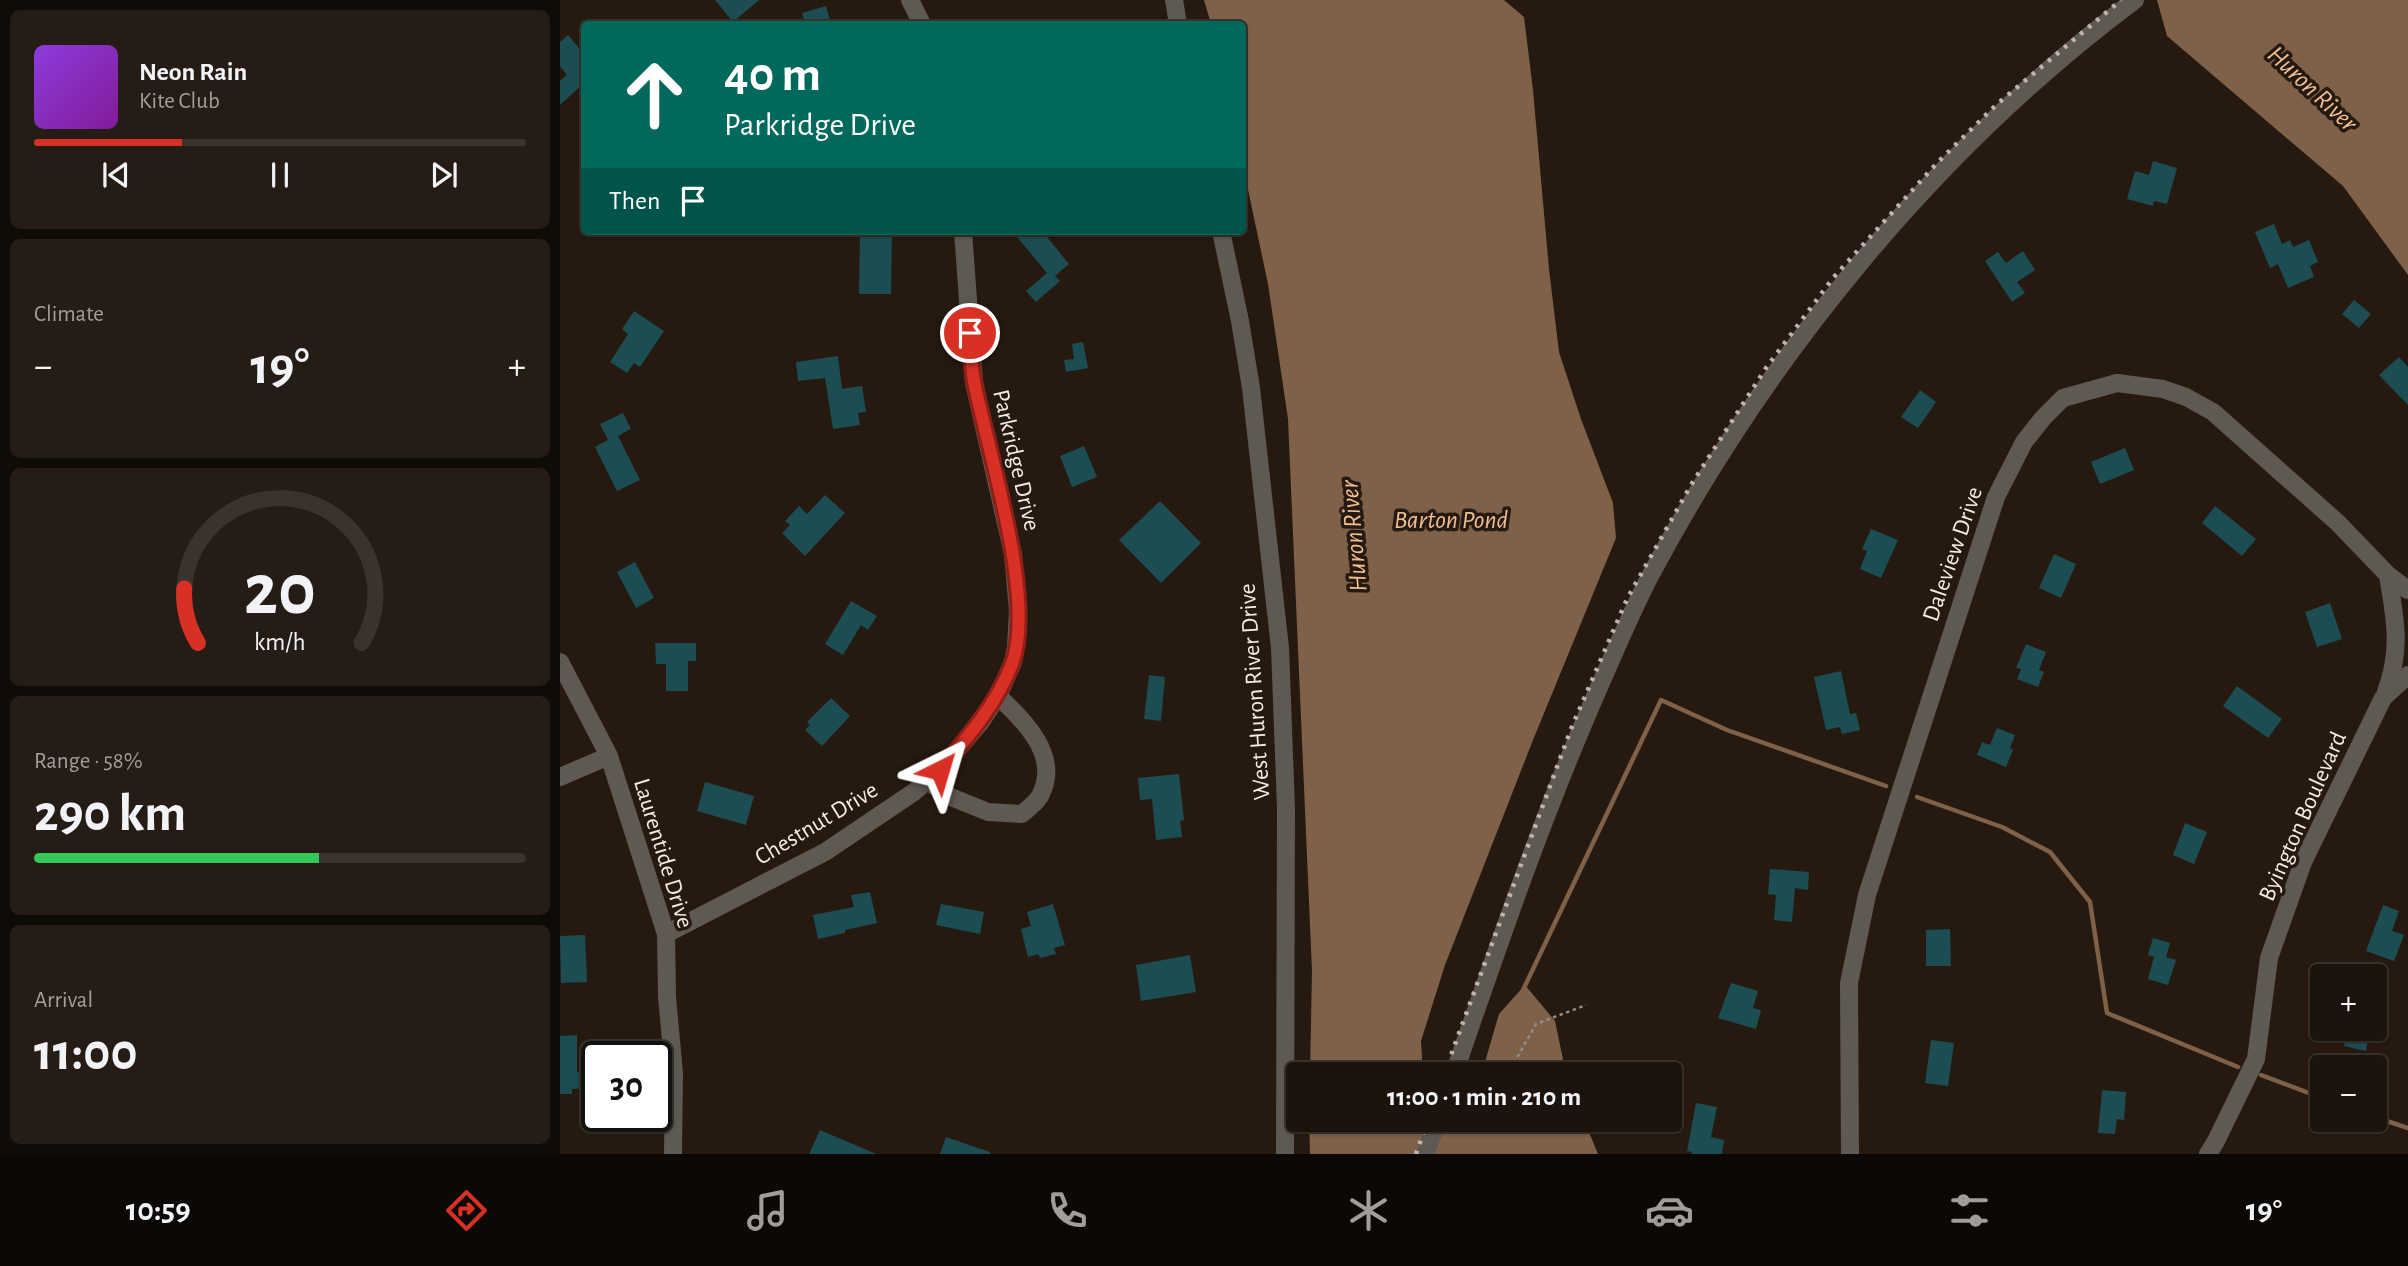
<!DOCTYPE html>
<meta charset="utf-8">
<style>
body{margin:0;font-family:"Alegreya Sans",sans-serif;background:#251d15;color:#f1f3f6;height:100vh;display:flex;flex-direction:column;font-size:26px;white-space:nowrap}
*{box-sizing:border-box;margin:0}
p{font-size:23px;color:#a09e9d}
.icon{flex:none;width:38px;height:38px;fill:none;stroke:currentColor;stroke-width:2;stroke-linecap:round;stroke-linejoin:round}
.map{position:relative;flex:1;overflow:hidden}
.side{display:flex;flex-direction:column;gap:10px;padding:10px;background:#0f0b07;width:560px}
.side>*{flex:none}
.top-card{position:absolute;left:21px;top:21px;width:665px;height:214px;border-radius:7px;box-shadow:0 2px 5px #0004,0 0 0 2px #3a332d;background:#00695c;color:#fff;overflow:hidden}
.tools{position:absolute;left:1750px;top:964px;display:grid;gap:14px}
.tools a{display:grid;place-items:center;width:77px;height:77px;border-radius:7px;background:#1c140c;box-shadow:0 2px 5px #0004,0 0 0 2px #3a332d;font-size:35px}
.speed{position:absolute;left:21px;top:1041px;display:flex;gap:14px;font-size:35px;font-weight:700;text-align:center}
.speed>*{display:grid;place-content:center;width:91px;height:91px;border-radius:50%;background:#1c140c;box-shadow:0 2px 5px #0004,0 0 0 2px #3a332d;line-height:1}
.speed .limit{border:4px solid #111;border-radius:10px;background:#fff;color:#111}
.pin{position:absolute;display:grid;place-items:center;width:60px;height:60px;color:#fff;margin:-30px;border:4px solid #fff;border-radius:50%;box-shadow:0 2px 7px #0007}
.me{position:absolute;width:77px;margin:-38px;rotate:40deg;stroke-linejoin:round;filter:drop-shadow(0 0 5px #0008)}
.turn{display:flex;align-items:center;gap:24px;height:147px;padding:0 28px;font-size:32px}
.turn .icon{width:91px;height:91px;stroke-width:2.5}
.turn b{display:block;font-size:49px;line-height:60px}
.then{display:flex;align-items:center;height:66px;padding:0 28px;background:#0003;gap:14px;font-size:26px}
.big{font-size:52px;font-weight:700;line-height:1.1}
.side .tile{flex:1;display:flex;flex-direction:column;justify-content:center;gap:10px;min-width:0;padding:0 24px;border-radius:10px;background:#251d15}
.side .dial{align-items:center;gap:0}
.dial svg{height:182px;overflow:visible;fill:none;stroke:#3a332d;stroke-width:7;stroke-linecap:round;text-anchor:middle}
.dial text{fill:#f1f3f6;stroke:none}
.song{display:flex;align-items:center;gap:21px}
.cover{width:84px;height:84px;border-radius:10px;background:linear-gradient(135deg,hsl(270 70% 55%),hsl(290 70% 35%))}
.played{height:7px;border-radius:4px;background:linear-gradient(90deg,#d93025 30%,#3a332d 30%)}
.keys{display:flex;justify-content:space-around;direction:ltr}
.heat{display:flex;justify-content:space-between;align-items:center;font-size:38px;direction:ltr}
.charge{height:10px;border-radius:5px;background:linear-gradient(90deg,#34c759 58%,#3a332d 0)}
.trip{position:absolute;left:726px;top:1062px;width:396px;height:70px;border-radius:7px;background:#1c140c;box-shadow:0 2px 5px #0004,0 0 0 2px #3a332d;font-weight:700;line-height:70px;text-align:center}
.dock{display:flex;height:112px;justify-content:space-around;align-items:center;background:#0b0805;color:#a09e9d}
.dock .icon{width:49px;height:49px}
.dock .current{color:#d93025}
.dock b{font-size:32px;color:#f1f3f6}
main{display:flex;flex:1;min-height:0}
.map>svg:first-child{display:block}
.water{fill:#7e6148}
.lines{fill:none;stroke-linecap:round;stroke-linejoin:round}
.stream{stroke:#7e6148;stroke-width:4.5}
.building{fill:#1c4d52}
.path{stroke:#968c84;stroke-width:2.5;stroke-dasharray:3.5 3.5;stroke-linecap:butt}
.minor{stroke:#5f5953;stroke-width:18}
.rail{stroke:#bfb6af;stroke-width:4.5;stroke-dasharray:3.5 7;stroke-linecap:butt}
.route-casing{stroke:#8d1f18;stroke-width:18}
.route{stroke:#d93025;stroke-width:12}
.labels{text-anchor:middle;stroke-width:7;stroke-linejoin:round;paint-order:stroke}
.street-label{font-size:24px;fill:#f4ece5;stroke:#261a10}
.water-label{font-size:26px;font-style:italic;fill:#f1bf93;stroke:#261a10}
</style>
<main>
<section class="side">
<div class="tile">
<div class="song"><i class="cover"></i><div><b>Neon Rain</b><p>Kite Club</p></div></div>
<div class="played"></div>
<div class="keys"><svg class="icon" aria-label="previous" viewBox="0 0 24 24"><path d="M18 5L8 12l10 7zM5 5v14"/></svg><svg class="icon" aria-label="pause" viewBox="0 0 24 24"><path d="M8 5v14M16 5v14"/></svg><svg class="icon" aria-label="next" viewBox="0 0 24 24"><path d="M6 5l10 7-10 7zM19 5v14"/></svg></div>
</div>
<div class="tile"><p>Climate</p>
<div class="heat"><a>−</a><b class="big">19°</b><a>+</a></div>
</div>
<div class="tile dial"><svg viewBox="0 0 100 80">
<path d="M14 69A42 42 0 1 1 86 69"/>
<path d="M14 69A42 42 0 0 1 8 45" stroke="#d93025"/>
<text x="50" y="56" font-size="32" font-weight="700">20</text>
<text x="50" y="72" font-size="11">km/h</text>
</svg></div>
<div class="tile"><p>Range · 58%</p><b class="big">290 km</b><div class="charge"></div></div>
<div class="tile"><p>Arrival</p><b class="big">11:00</b></div>
</section>
<div class="map">
<svg width="1848" height="1154" viewBox="0 0 1848 1154">
<rect width="100%" height="100%" fill="#261a10"/>
<!-- water -->
<path class="water" d="M644,0h300l20,17 9,73 16,179 10,83 22,67 32,84 3,35 -83,202 -88,225 -24,76 2,33h-113l2,-103 -24,-552 -20,-135 -25,-118 -1,-142h-31z
M1597,0h251v275l-65,-89 -176,-150z
M965,985l30,36 11,53h-88l7,-12 14,-48z
M749,1120h275l14,34h-288z"/>
<g class="lines">
<!-- stream -->
<path class="stream" d="M1357,797l85,30 48,25 40,50 17,111 131,54
M963,990l138,-290 66,30 159,56
M1701,1075l61,23
M1815,1117l33,11"/>
</g>
<!-- building -->
<path class="building" d="M155,0h44l-26,22z
M266,6l5,18h-26l-3,-11z
M8,35l16,19v29l-24,22v-24l7,-6 -7,-9v-24z
M1593,161l24,7 -10,36 -13,-3 -1,5 -26,-7 8,-28 14,4z
M1714,224l8,20 8,-4 3,7 16,-7 9,22 -8,4 4,11 -26,11 -10,-24 -8,4 -15,-36z
M300,231h32l-1,63h-32z
M452,231h30l27,33 -14,12 5,5 -24,21 -10,-11 21,-18z
M1463,251l12,19 -18,12 8,11 -13,9 -27,-41 13,-9 8,11z
M1794,300l17,14 -12,14 -17,-14z
M74,311l30,20 -24,36 -6,-4 -7,10 -17,-11 18,-28 -6,-5z
M523,342l5,26 -22,4 -2,-12 10,-1 -2,-15z
M278,356l4,33 20,-3 4,26 -8,1 2,12 -27,4 -8,-51 -27,3 -2,-19z
M1839,357l9,10v38l-29,-30z
M1360,390l16,12 -18,26 -17,-11z
M63,413l8,16 -13,7 22,44 -23,11 -22,-44 13,-7 -8,-16z
M524,446l13,31 -25,10 -12,-31z
M1565,448l9,22 -34,14 -9,-22z
M265,495l20,18 -40,43 -23,-23 8,-8 -5,-4 14,-15 8,8z
M600,501l41,42 -40,40 -42,-43z
M1655,506l41,33 -14,17 -40,-33z
M1311,529l27,11 -17,38 -21,-9 7,-18 -5,-2z
M1494,554l22,10 -15,34 -22,-10z
M75,562l19,36 -18,10 -19,-36z
M291,601l26,15 -9,14 -7,-5 -18,30 -18,-11z
M1770,603l12,36 -25,8 -12,-35z
M95,643h41v18h-8v30h-22v-27h-10z
M1466,644l20,8 -7,18 5,2 -6,15 -21,-8 4,-10 -5,-1z
M1281,671l9,43 6,-1 4,17 -18,4 -2,-7 -14,3 -12,-53z
M589,675l16,2 -4,44 -17,-2z
M1677,686l45,33 -14,19 -45,-32z
M271,698l19,18 -28,30 -17,-16 5,-5 -3,-3z
M1437,728l18,7 -5,13 3,2 -7,17 -29,-12 5,-13 8,3z
M619,774l5,46 -4,1 2,16 -26,3 -4,-41 -12,1 -2,-22z
M145,782l49,14 -8,29 -49,-14z
M1625,823l22,9 -13,32 -21,-9z
M1210,869l39,3 -1,18 -13,-2 -3,34 -18,-2 2,-25 -8,-1z
M310,892l7,31 -32,7v3l-27,6 -5,-24 41,-8 -3,-12z
M381,904l43,8 -4,22 -44,-9z
M493,904l12,41 -11,3 2,6 -16,4 -2,-4 -10,3 -7,-28 10,-3 -4,-14z
M1823,905l16,6 -7,20 12,4 -10,26 -28,-10z
M1390,929l1,37h-25v-36z
M25,935l2,47 -26,1 -1,-47z
M1593,938l17,5 -4,14 10,3 -8,25 -20,-6 6,-22 -6,-2z
M630,955l6,37 -55,9 -5,-36z
M1171,983l27,8 -5,17 8,2 -5,19 -38,-11z
M1787,1029h23l-4,22 -22,-5z
M17,1035v37h9v16l-14,1v5h-12v-58z
M1371,1040l23,3 -6,43 -23,-3z
M1542,1090l24,2 -2,28 -7,-1 -2,15 -17,-1z
M1136,1103l21,4 -6,30 13,3 -2,14h-31l1,-2 -5,-1z
M260,1130l56,24h-67z
M386,1137l44,15v2h-50z"/>
<g class="lines">
<!-- path -->
<path class="path" d="M954,1063l22,-39 50,-19"/>
<!-- minor -->
<path class="minor" d="M350,0l12,24
M614,0l4,24
M661,231l19,90 11,67 29,260 6,160 -1,346
M0,662l49,94 57,178 1,63 7,76 -1,81
M1826,692c16,-44 9,-73 2,-117
M0,777l49,-21
M367,781l24,16 37,15 34,2c6,-6 16,-12 19,-20 19,-39 -17,-73 -43,-98
M106,934l159,-82 89,-60 26,-22 40,-47 18,-27 15,-34 3,-15 2,-36 -5,-57 -39,-171 -11,-152
M894,1074c45,-131 90,-262 146,-389 16,-36 31,-72 49,-107 117,-221 285,-428 486,-578
M865,1154l13,-34
M1290,1154l-1,-171 18,-88 129,-398 28,-55 19,-24 20,-20 54,-15 46,6 23,8 27,15 125,111 50,52 20,15
M1648,1154l8,-13 40,-82 13,-101 34,-96 80,-164 25,-23"/>
<!-- rail -->
<path class="rail" d="M884,1074l127,-345 56,-130 64,-114 75,-117 67,-90 104,-115 59,-58 125,-105
M856,1154l12,-34"/>
</g>
<g class="lines">
<defs>
<path id="route" d="M380,770c28,-33 56,-65 72,-106 24,-64 -23,-209 -37,-278 -4,-17 -4,-35 -5,-53"/>
</defs>
<!-- route casing -->
<use href="#route" class="route-casing"/>
<!-- route -->
<use href="#route" class="route"/>
</g>
<g class="labels">
<!-- street labels -->
<g class="street-label">
<text transform="translate(457 460) rotate(77)" y="8">Parkridge Drive</text>
<text transform="translate(1392 554) rotate(-71)" y="8">Daleview Drive</text>
<text transform="translate(694 692) rotate(-94)" y="8">West Huron River Drive</text>
<text transform="translate(1742 816) rotate(-66)" y="8">Byington Boulevard</text>
<text transform="translate(256 823) rotate(-31)" y="8">Chestnut Drive</text>
<text transform="translate(104 853) rotate(73)" y="8">Laurentide Drive</text>
</g>
<!-- water labels -->
<g class="water-label">
<text transform="translate(1753 88) rotate(43)" y="9">Huron River</text>
<text x="891" y="528">Barton Pond</text>
<text transform="translate(793 536) rotate(-95)" y="9">Huron River</text>
</g>
</g>
</svg>
<div class="tools">
<a>+</a>
<a>−</a>
</div>
<div class="speed"><div class="limit">30</div></div>
<div class="pin" style="left:410px;top:333px;background:#d93025"><svg class="icon" aria-label="arrive" viewBox="0 0 24 24"><path d="M6 21V4h12l-3 4 3 4H6"/></svg></div>
<svg class="me" style="left:380px;top:770px" viewBox="-20 -20 40 40"><path d="M0-17L14 15 0 8-14 15z" fill="#d93025" stroke="#fff" stroke-width="4"/></svg>
<div class="trip">11:00 · 1 min · 210 m</div>
<div class="top-card">
<div class="turn"><svg class="icon" aria-label="ahead" viewBox="0 0 24 24"><path d="M12 20V5M6 11l6-6 6 6"/></svg><div><b>40 m</b>Parkridge Drive</div></div>
<div class="then">Then<svg class="icon" aria-label="arrive" viewBox="0 0 24 24"><path d="M6 21V4h12l-3 4 3 4H6"/></svg></div>
</div>
</div>
</main>
<nav class="dock">
<b>10:59</b>
<svg class="icon current" aria-label="directions" viewBox="0 0 24 24"><path d="M12 3l9 9-9 9-9-9zM9 14v-3h6M13 9l2 2-2 2"/></svg>
<svg class="icon" aria-label="music" viewBox="0 0 24 24"><path d="M9 18V5l10-2v13"/><circle cx="6" cy="18" r="3"/><circle cx="16" cy="16" r="3"/></svg>
<svg class="icon" aria-label="phone" viewBox="0 0 24 24"><path d="M5 4h4l2 5-3 2q2 4 5 5l2-3 5 2v4C11 20 4 13 5 4z"/></svg>
<svg class="icon" aria-label="climate" viewBox="0 0 24 24"><path d="M12 3v18M4 7l16 10M4 17L20 7"/></svg>
<svg class="icon" aria-label="car" viewBox="0 0 24 24"><path d="M5 17H2v-5l4-1 3-4h7l3 4 3 1v5h-3M9 17h6M6 11h13"/><circle cx="7" cy="17" r="2"/><circle cx="17" cy="17" r="2"/></svg>
<svg class="icon" aria-label="filters" viewBox="0 0 24 24"><path d="M4 7h16M4 17h16"/><circle cx="9" cy="7" r="2"/><circle cx="15" cy="17" r="2"/></svg>
<b>19°</b>
</nav>
